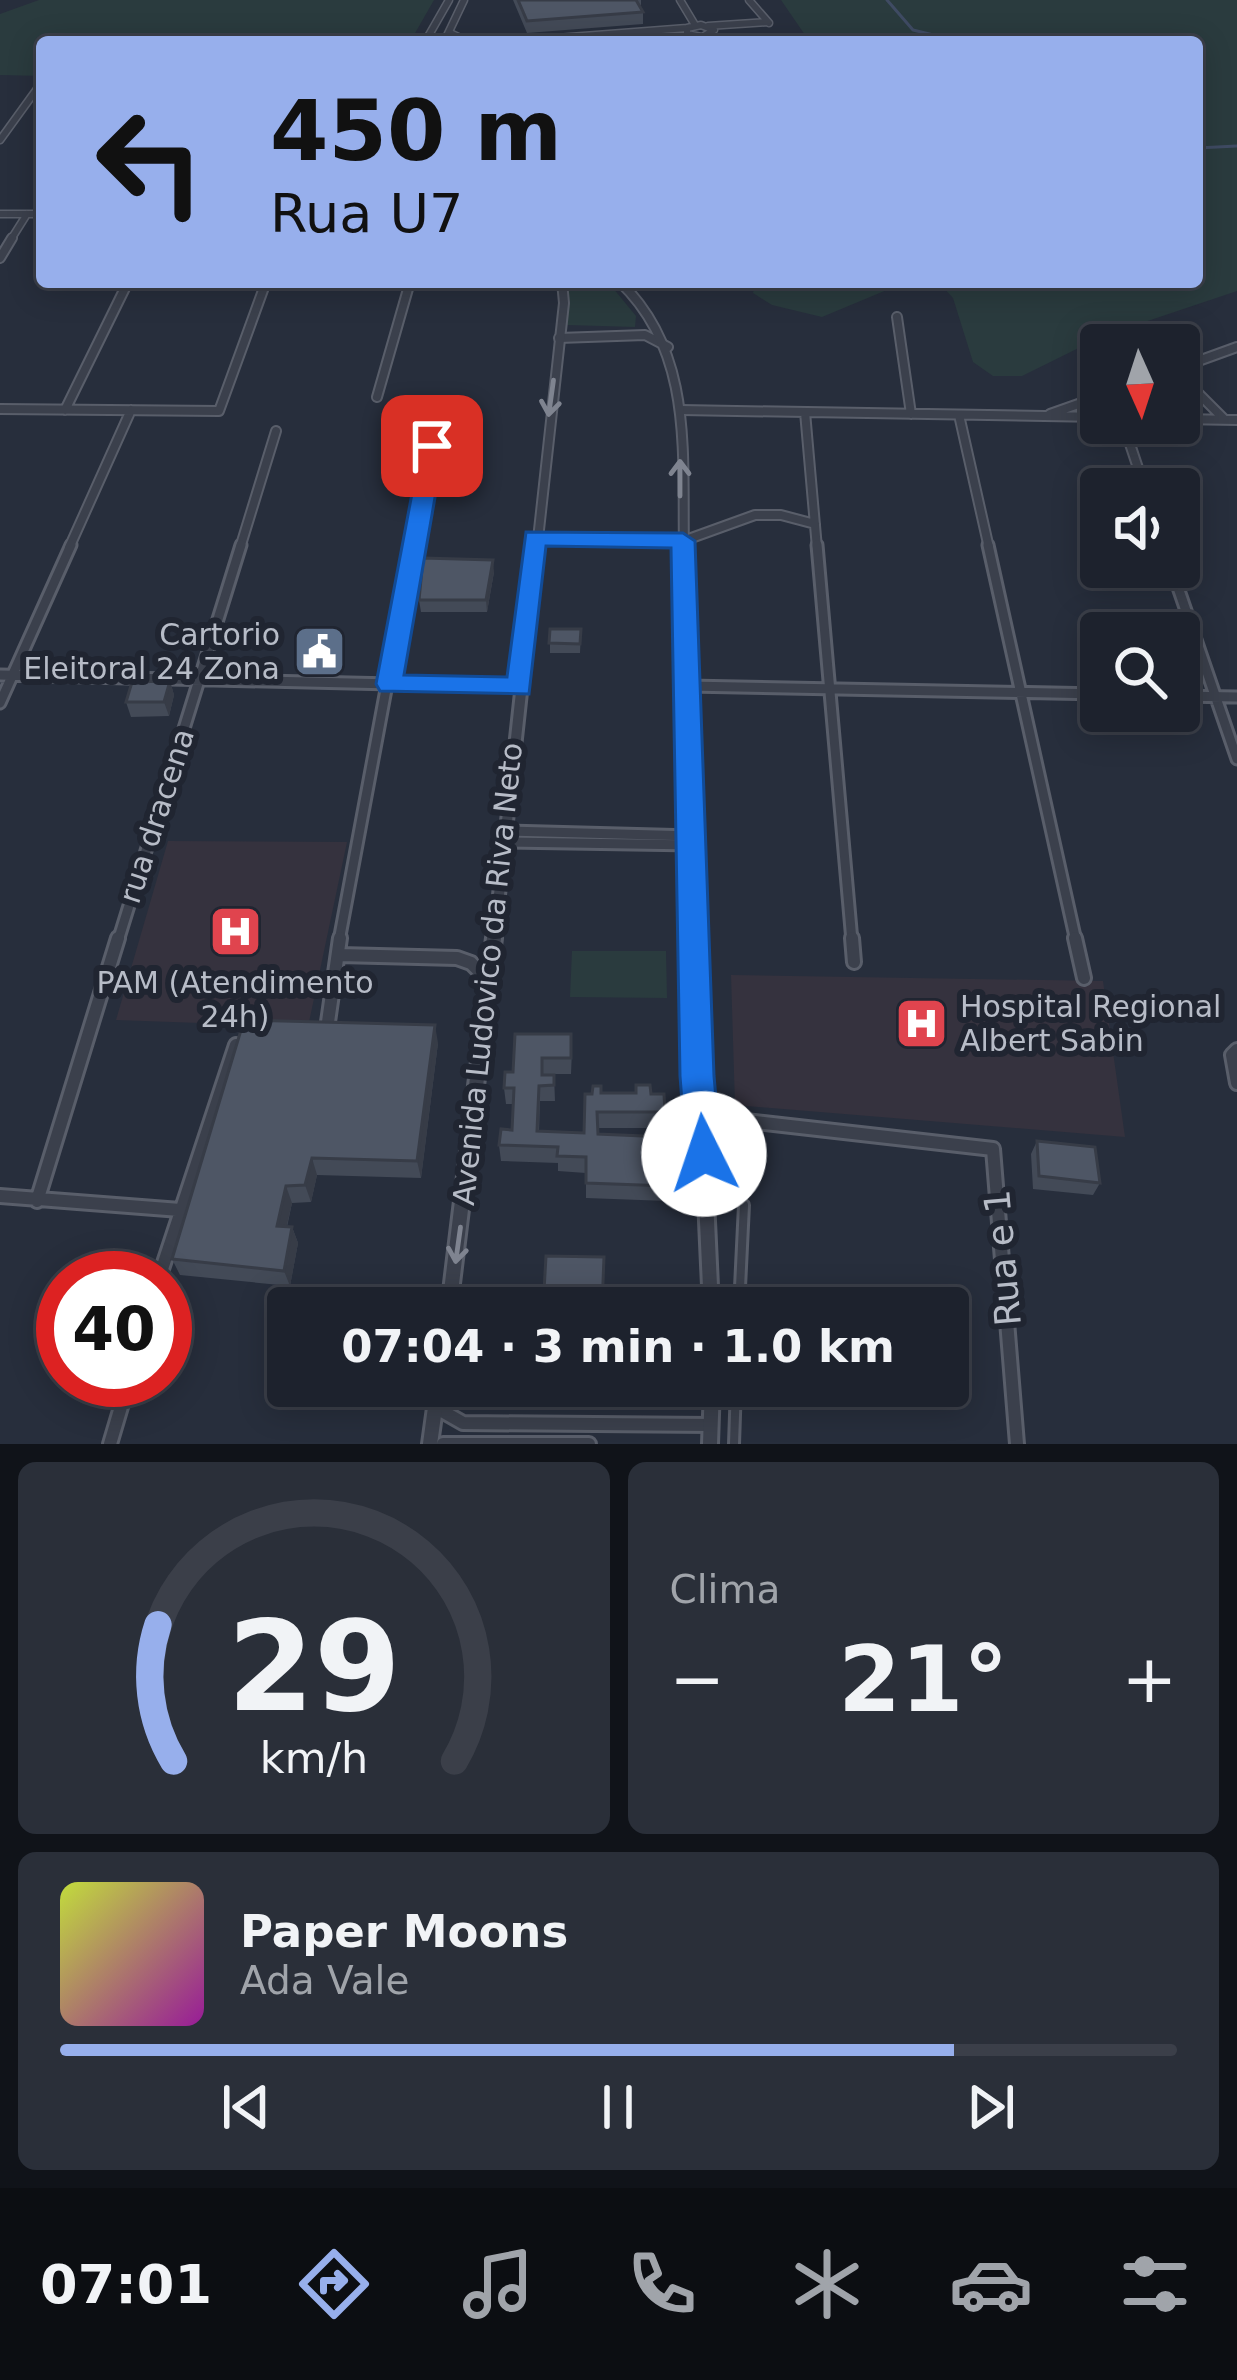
<!DOCTYPE html>
<html lang="pt">
<meta charset="utf-8">
<style>
body{margin:0;font-family:"DejaVu Sans",sans-serif;background:#2a2f39;color:#f1f3f6;height:100vh;display:flex;flex-direction:column;font-size:45px;white-space:nowrap}
*{box-sizing:border-box;margin:0}
p{font-size:39px;color:#a0a4aa}
.icon{flex:none;width:66px;height:66px;fill:none;stroke:currentColor;stroke-width:2;stroke-linecap:round;stroke-linejoin:round}
.map{position:relative;height:1444px;overflow:hidden}
.side{display:flex;flex-direction:column;gap:18px;padding:18px;background:#101319;flex:1}
.side>*{flex:none}
.top-card{position:absolute;left:36px;top:36px;width:1167px;height:252px;border-radius:12px;box-shadow:0 6px 30px #0003,0 0 0 3px #3b3f49;background:#97afec;color:#111;overflow:hidden}
.needle{width:78px;rotate:177deg}
.tools{position:absolute;left:1080px;top:324px;display:grid;gap:24px}
.tools a{display:grid;place-items:center;width:120px;height:120px;border-radius:12px;background:#1d222d;box-shadow:0 6px 30px #0003,0 0 0 3px #3b3f49;font-size:60px}
.speed{position:absolute;left:36px;top:1251px;display:flex;gap:24px;font-size:60px;font-weight:700;text-align:center}
.speed>*{display:grid;place-content:center;width:156px;height:156px;border-radius:50%;background:#1d222d;box-shadow:0 6px 30px #0003,0 0 0 3px #3b3f49;line-height:1}
.speed .limit{border:18px solid #d22;background:#fff;color:#111}
.pin{position:absolute;display:grid;place-items:center;width:102px;height:102px;color:#fff;margin:-51px;border-radius:24px;box-shadow:0 6px 18px #0006}
.me{position:absolute;width:132px;margin:-66px;rotate:356deg;stroke-linejoin:round;filter:drop-shadow(0 0 9px #0008)}
.turn{display:flex;align-items:center;gap:42px;height:252px;padding:0 36px;font-size:54px}
.turn .icon{width:156px;height:156px;stroke-width:2.5}
.turn b{display:block;font-size:84px;line-height:102px}
.big{font-size:90px;font-weight:700;line-height:1.1}
.side .widget{flex:1;display:flex;flex-direction:column;justify-content:center;gap:18px;min-width:0;padding:0 42px;border-radius:18px;background:#2a2f39}
.side .dial{align-items:center;gap:0}
.dial svg{height:312px;overflow:visible;fill:none;stroke:#3b3f49;stroke-width:7;stroke-linecap:round;text-anchor:middle}
.dial text{fill:#f1f3f6;stroke:none}
.song{display:flex;align-items:center;gap:36px}
.cover{width:144px;height:144px;border-radius:18px;background:linear-gradient(135deg,hsl(70 70% 55%),hsl(300 70% 35%))}
.played{height:12px;border-radius:6px;background:linear-gradient(90deg,#97afec 80%,#3b3f49 80%)}
.keys{display:flex;justify-content:space-around;direction:ltr}
.heat{display:flex;justify-content:space-between;align-items:center;font-size:66px;direction:ltr}
.side .tiles{flex:1;display:grid;gap:18px;grid-template-columns:1fr 1fr}
.widget:last-child{grid-column:span 2}
.trip{position:absolute;left:267px;top:1287px;width:702px;height:120px;border-radius:12px;background:#1d222d;box-shadow:0 6px 30px #0003,0 0 0 3px #3b3f49;font-weight:700;line-height:120px;text-align:center}
.dock{display:flex;height:192px;justify-content:space-around;align-items:center;background:#0c0e12;color:#a0a4aa}
.dock .icon{width:84px;height:84px}
.dock .on{color:#97afec}
.dock b{font-size:54px;color:#f1f3f6}
.map>svg:first-child{display:block}
.medical{fill:#35323e}
.green{fill:#2a3b3e}
.lines{fill:none;stroke-linecap:round;stroke-linejoin:round}
.stream{stroke:#3f4b63;stroke-width:3}
.pedestrian-casing{stroke:#595e6a;stroke-width:14}
.minor-far3-casing{stroke:#595e6a;stroke-width:9}
.minor-far2-casing{stroke:#595e6a;stroke-width:12}
.minor-far1-casing{stroke:#595e6a;stroke-width:15}
.minor-casing{stroke:#595e6a;stroke-width:18}
.tertiary-far3-casing{stroke:#595e6a;stroke-width:9}
.tertiary-far2-casing{stroke:#595e6a;stroke-width:12}
.tertiary-far1-casing{stroke:#595e6a;stroke-width:16}
.tertiary-casing{stroke:#595e6a;stroke-width:20}
.pedestrian{stroke:#3b404c;stroke-width:8}
.minor-far3{stroke:#3b404c;stroke-width:6}
.minor-far2{stroke:#3b404c;stroke-width:8}
.minor-far1{stroke:#3b404c;stroke-width:9}
.minor{stroke:#3b404c;stroke-width:12}
.tertiary-far3{stroke:#3b404c;stroke-width:6}
.tertiary-far2{stroke:#3b404c;stroke-width:8}
.tertiary-far1{stroke:#3b404c;stroke-width:10}
.tertiary{stroke:#3b404c;stroke-width:14}
.wall{fill:#434a57}
.shaded-wall{fill:#373c47}
.building{fill:#4e5665;stroke:#373c47;stroke-width:3}
.oneway{stroke:#7f8490}
.route{fill:#1a73e8;stroke:#114b97;stroke-width:3}
.labels{text-anchor:middle;stroke-width:12;stroke-linejoin:round;paint-order:stroke}
.poi-label{font-size:30px;fill:#b7bcc7;stroke:#202531;text-anchor:end}
.street-label{font-size:30px;fill:#b7bcc7;stroke:#202531}
.near-street-label{font-size:36px;fill:#b7bcc7;stroke:#202531}
</style>
<div class="map">
<svg width="1237" height="1444" viewBox="0 0 1237 1444">
<rect width="100%" height="100%" fill="#272e3c"/>
<!-- medical -->
<path class="medical" d="M168,841l179,1 -39,185 -192,-7z
M731,975l372,6 22,156 -390,-32z"/>
<!-- green -->
<path class="green" d="M39,0h395l-24,42h-368v34l-42,-1v-61z
M781,0h456v291l-134,45 -81,40h-29l-20,-14 -20,-64 -10,-11 -17,-5h271v-240h-426l34,-7z
M565,282h43l28,34 -1,11 -68,-2z
M756,282h150l-84,35 -50,-12 -19,-12z
M572,951h94l1,47 -97,-1z"/>
<g class="lines">
<!-- stream -->
<path class="stream" d="M887,0l26,30 49,12
M1197,148l40,-2"/>
<defs>
<path id="pedestrian" d="M739,1308l5,-103
M734,1444l2,-58"/>
<path id="minor-far3" d="M680,0l15,25
M749,0l20,23
M708,26l60,-4
M450,33l19,9
M506,42l181,-14
M694,42l20,-12 -13,-5 -14,3v6l14,3
M0,140l42,-58
M0,214h42
M10,241l17,-27"/>
<path id="minor-far2" d="M0,258l12,-20
M897,317l14,97
M559,338l86,-3 23,12
M1179,368l58,-21
M1179,374l45,45
M377,397l33,-115
M0,409l219,2 47,-129
M65,410l63,-128
M681,410l420,7
M805,412l12,136
M1050,414l51,-18
M959,415l30,133
M1179,419l58,1
M1123,423l22,66
M534,538l149,3 72,-26h26l34,9
M69,548l62,-138
M240,548l36,-117
M412,548l20,-102"/>
<path id="minor-far1" d="M817,545l35,396
M988,545l88,396
M1171,567l66,192
M0,675l519,12
M688,686l413,8
M1179,696l58,1
M0,703l71,-158
M504,831l189,5
M503,842l191,3
M118,941l123,-396
M339,941l74,-396"/>
<path id="minor" d="M852,938l2,24
M1075,938l9,40
M340,955l117,3 14,5 15,15
M328,1022l12,-84
M1237,1050l-5,5 5,28
M702,1116l291,33 24,295
M0,1196l180,14
M37,1201l81,-263
M159,1278l77,-233
M435,1407l28,16 248,2
M110,1444l19,-64
M443,1444h146"/>
<path id="tertiary-far3" d="M425,42l24,-42
M444,42l20,-42"/>
<path id="tertiary-far2" d="M620,282c74,71 62,172 64,266
M537,548l27,-245 -2,-21"/>
<path id="tertiary-far1" d="M684,545l10,396
M494,941l43,-396"/>
<path id="tertiary" d="M694,938l17,370
M449,1308l45,-370
M430,1444l8,-58
M710,1444l2,-58"/>
</defs>
<!-- pedestrian casing -->
<use href="#pedestrian" class="pedestrian-casing"/>
<!-- minor-far3 casing -->
<use href="#minor-far3" class="minor-far3-casing"/>
<!-- minor-far2 casing -->
<use href="#minor-far2" class="minor-far2-casing"/>
<!-- minor-far1 casing -->
<use href="#minor-far1" class="minor-far1-casing"/>
<!-- minor casing -->
<use href="#minor" class="minor-casing"/>
<!-- tertiary-far3 casing -->
<use href="#tertiary-far3" class="tertiary-far3-casing"/>
<!-- tertiary-far2 casing -->
<use href="#tertiary-far2" class="tertiary-far2-casing"/>
<!-- tertiary-far1 casing -->
<use href="#tertiary-far1" class="tertiary-far1-casing"/>
<!-- tertiary casing -->
<use href="#tertiary" class="tertiary-casing"/>
<!-- pedestrian -->
<use href="#pedestrian" class="pedestrian"/>
<!-- minor-far3 -->
<use href="#minor-far3" class="minor-far3"/>
<!-- minor-far2 -->
<use href="#minor-far2" class="minor-far2"/>
<!-- minor-far1 -->
<use href="#minor-far1" class="minor-far1"/>
<!-- minor -->
<use href="#minor" class="minor"/>
<!-- tertiary-far3 -->
<use href="#tertiary-far3" class="tertiary-far3"/>
<!-- tertiary-far2 -->
<use href="#tertiary-far2" class="tertiary-far2"/>
<!-- tertiary-far1 -->
<use href="#tertiary-far1" class="tertiary-far1"/>
<!-- tertiary -->
<use href="#tertiary" class="tertiary"/>
</g>
<!-- wall -->
<path class="wall" d="M513,0h128v5h-2l4,7v12l-116,9z
M494,572l-7,40h-66l-2,-12z
M334,629l3,14 -2,18 -34,1 -3,-15z
M550,629h31l-1,24h-30z
M170,681l4,14 -5,21 -38,1 -5,-15z
M515,1034l57,16 -1,24h-28l11,1 1,26h-15l-1,30 45,2 17,-40 63,1v34h-66v6l70,52 -1,15 -81,-3v-25l-28,-2v-8l-57,-2 -2,-16 13,-15 1,-26h-7l-2,-16 9,-16z
M438,1043l-17,135 -104,-3 -6,27 -19,1 -5,24h5l6,16 -8,43 -110,-11 -8,-16z
M1037,1141l63,42 -7,12 -60,-6 -2,-35z"/>
<!-- shaded-wall -->
<path class="shaded-wall" d="M493,560l1,12 -7,40 -1,-12z
M334,629l3,14 -2,18 -3,-15z
M170,681l4,14 -5,21 -5,-14z
M435,1025l3,18 -17,135 -4,-17z
M312,1158l5,17 -6,27 -6,-17z
M286,1186l6,17 -9,39 -6,-16z
M292,1227l6,16 -8,43 -6,-15z"/>
<!-- building -->
<path class="building" d="M518,0h118l7,12 -116,9z
M423,558l70,2 -7,40h-67z
M334,629l-2,17 -34,1 2,-17z
M550,629h31l-1,15 -31,-1z
M170,681l-6,21h-38l6,-20z
M244,1020l191,5 -18,136 -105,-3 -7,27 -19,1 -9,40 15,1 -8,44 -112,-12z
M515,1034h56v24h-29v17h12v10l-15,1 -2,45 47,2 1,-39h7l1,-8h8v7h35v-8h14l1,9h13l1,18h-68l1,22 68,3 2,49 -82,-3v-26l-29,-1 1,-9 -59,-2 2,-16 11,1 2,-42h-10l1,-16h8z
M1037,1141l58,6 5,36 -61,-7z
M546,1256l58,1 -2,51h-59z"/>
<!-- one-way arrows -->
<defs><path id="oneway-shaft" d="M-6 0H5M1.5-3L5.5 0L1.5 3" fill="none" stroke-width="1.6" stroke-linecap="round" stroke-linejoin="round" transform="scale(3)"/></defs>
<g class="oneway">
<use href="#oneway-shaft" transform="translate(551 398) rotate(98)"/>
<use href="#oneway-shaft" transform="translate(680 478) rotate(-90)"/>
<use href="#oneway-shaft" transform="translate(458 1245) rotate(98)"/>
</g>
<!-- route -->
<path class="route" d="M432,440l12,6 -40,229 103,2 19,-145 157,1 12,8 19,535 7,78 -5,12 -12,4 -13,-4 -5,-12 -6,-78 -9,-528 -125,-2 -17,148 -149,-3 -4,-7 45,-238z"/>
<!-- icons -->
<defs>
<symbol id="civic-square" viewBox="-11 -11 22 22"><rect x="-9" y="-9" width="18" height="18" rx="4" fill="#5c6f8a" stroke="#202531"/><path d="M-.6-6.5H3V-4.5H.6V-3L4-1V1h2V6H-6V1h2V-1L-.6-3ZM-1.2 2.5V6h2.4V2.5Z" fill="#fff"/></symbol>
<symbol id="hospital-square" viewBox="-11 -11 22 22"><rect x="-9" y="-9" width="18" height="18" rx="4" fill="#e0444e" stroke="#202531"/><path d="M-5-5h3v3.5h4V-5h3V5h-3V1.5h-4V5h-3Z" fill="#fff"/></symbol>
</defs>
<g fill-rule="evenodd">
<use href="#civic-square" x="290" y="622" width="59" height="59"/>
<use href="#hospital-square" x="206" y="902" width="59" height="59"/>
<use href="#hospital-square" x="892" y="994" width="59" height="59"/>
</g>
<g class="labels">
<!-- poi labels -->
<g class="poi-label">
<text x="280" y="645">Cartorio<tspan x="280" dy="34">Eleitoral 24 Zona</tspan></text>
<text x="235" y="993" text-anchor="middle">PAM (Atendimento<tspan x="235" dy="34">24h)</tspan></text>
<text x="960" y="1017" text-anchor="start">Hospital Regional<tspan x="960" dy="34">Albert Sabin</tspan></text>
</g>
<!-- street labels -->
<g class="street-label">
<text transform="translate(157 816) rotate(-72)" y="10">rua dracena</text>
<text transform="translate(488 974) rotate(-84)" y="10">Avenida Ludovico da Riva Neto</text>
</g>
<!-- near-street labels -->
<g class="near-street-label">
<text transform="translate(1002 1258) rotate(-95)" y="13">Rua e 1</text>
</g>
</g>
</svg>
<div class="tools">
<a><svg class="needle" viewBox="-14 -14 28 28"><path d="M0-13l5 13h-10z" fill="#e53935"/><path d="M0 13l5-13h-10z" fill="#a0a4aa"/></svg></a>
<a><svg class="icon" aria-label="sound" viewBox="0 0 24 24"><path d="M4 9h4l5-4v14l-5-4H4zM17 9q2 3 0 6"/></svg></a>
<a><svg class="icon" aria-label="search" viewBox="0 0 24 24"><circle cx="10" cy="10" r="6"/><path d="M15 15l6 6"/></svg></a>
</div>
<div class="speed"><div class="limit">40</div></div>
<div class="pin" style="left:432px;top:446px;background:#d93025"><svg class="icon" aria-label="arrive" viewBox="0 0 24 24"><path d="M6 21V4h12l-3 4 3 4H6"/></svg></div>
<svg class="me" style="left:704px;top:1154px" viewBox="-20 -20 40 40"><circle r="19" fill="#fff"/><path d="M0-13L10 11 0 6-10 11z" fill="#1a73e8"/></svg>
<div class="trip">07:04 · 3 min · 1.0 km</div>
<div class="top-card">
<div class="turn"><svg class="icon" aria-label="left" viewBox="0 0 24 24"><path d="M17 20v-9H6M10 6l-5 5 5 5"/></svg><div><b>450 m</b>Rua U7</div></div>
</div>
</div>
<section class="side">
<div class="tiles">
<div class="widget dial"><svg viewBox="0 0 100 80">
<path d="M14 69A42 42 0 1 1 86 69"/>
<path d="M14 69A42 42 0 0 1 10 34" stroke="#97afec"/>
<text x="50" y="56" font-size="32" font-weight="700">29</text>
<text x="50" y="72" font-size="11">km/h</text>
</svg></div>
<div class="widget"><p>Clima</p>
<div class="heat"><a>−</a><b class="big">21°</b><a>+</a></div>
</div>
<div class="widget">
<div class="song"><i class="cover"></i><div><b>Paper Moons</b><p>Ada Vale</p></div></div>
<div class="played"></div>
<div class="keys"><svg class="icon" aria-label="previous" viewBox="0 0 24 24"><path d="M18 5L8 12l10 7zM5 5v14"/></svg><svg class="icon" aria-label="pause" viewBox="0 0 24 24"><path d="M8 5v14M16 5v14"/></svg><svg class="icon" aria-label="next" viewBox="0 0 24 24"><path d="M6 5l10 7-10 7zM19 5v14"/></svg></div>
</div>
</div>
</section>
<nav class="dock">
<b>07:01</b>
<svg class="icon on" aria-label="directions" viewBox="0 0 24 24"><path d="M12 3l9 9-9 9-9-9zM9 14v-3h6M13 9l2 2-2 2"/></svg>
<svg class="icon" aria-label="music" viewBox="0 0 24 24"><path d="M9 18V5l10-2v13"/><circle cx="6" cy="18" r="3"/><circle cx="16" cy="16" r="3"/></svg>
<svg class="icon" aria-label="phone" viewBox="0 0 24 24"><path d="M5 4h4l2 5-3 2q2 4 5 5l2-3 5 2v4C11 20 4 13 5 4z"/></svg>
<svg class="icon" aria-label="climate" viewBox="0 0 24 24"><path d="M12 3v18M4 7l16 10M4 17L20 7"/></svg>
<svg class="icon" aria-label="car" viewBox="0 0 24 24"><path d="M5 17H2v-5l4-1 3-4h7l3 4 3 1v5h-3M9 17h6M6 11h13"/><circle cx="7" cy="17" r="2"/><circle cx="17" cy="17" r="2"/></svg>
<svg class="icon" aria-label="filters" viewBox="0 0 24 24"><path d="M4 7h16M4 17h16"/><circle cx="9" cy="7" r="2"/><circle cx="15" cy="17" r="2"/></svg>
</nav>
